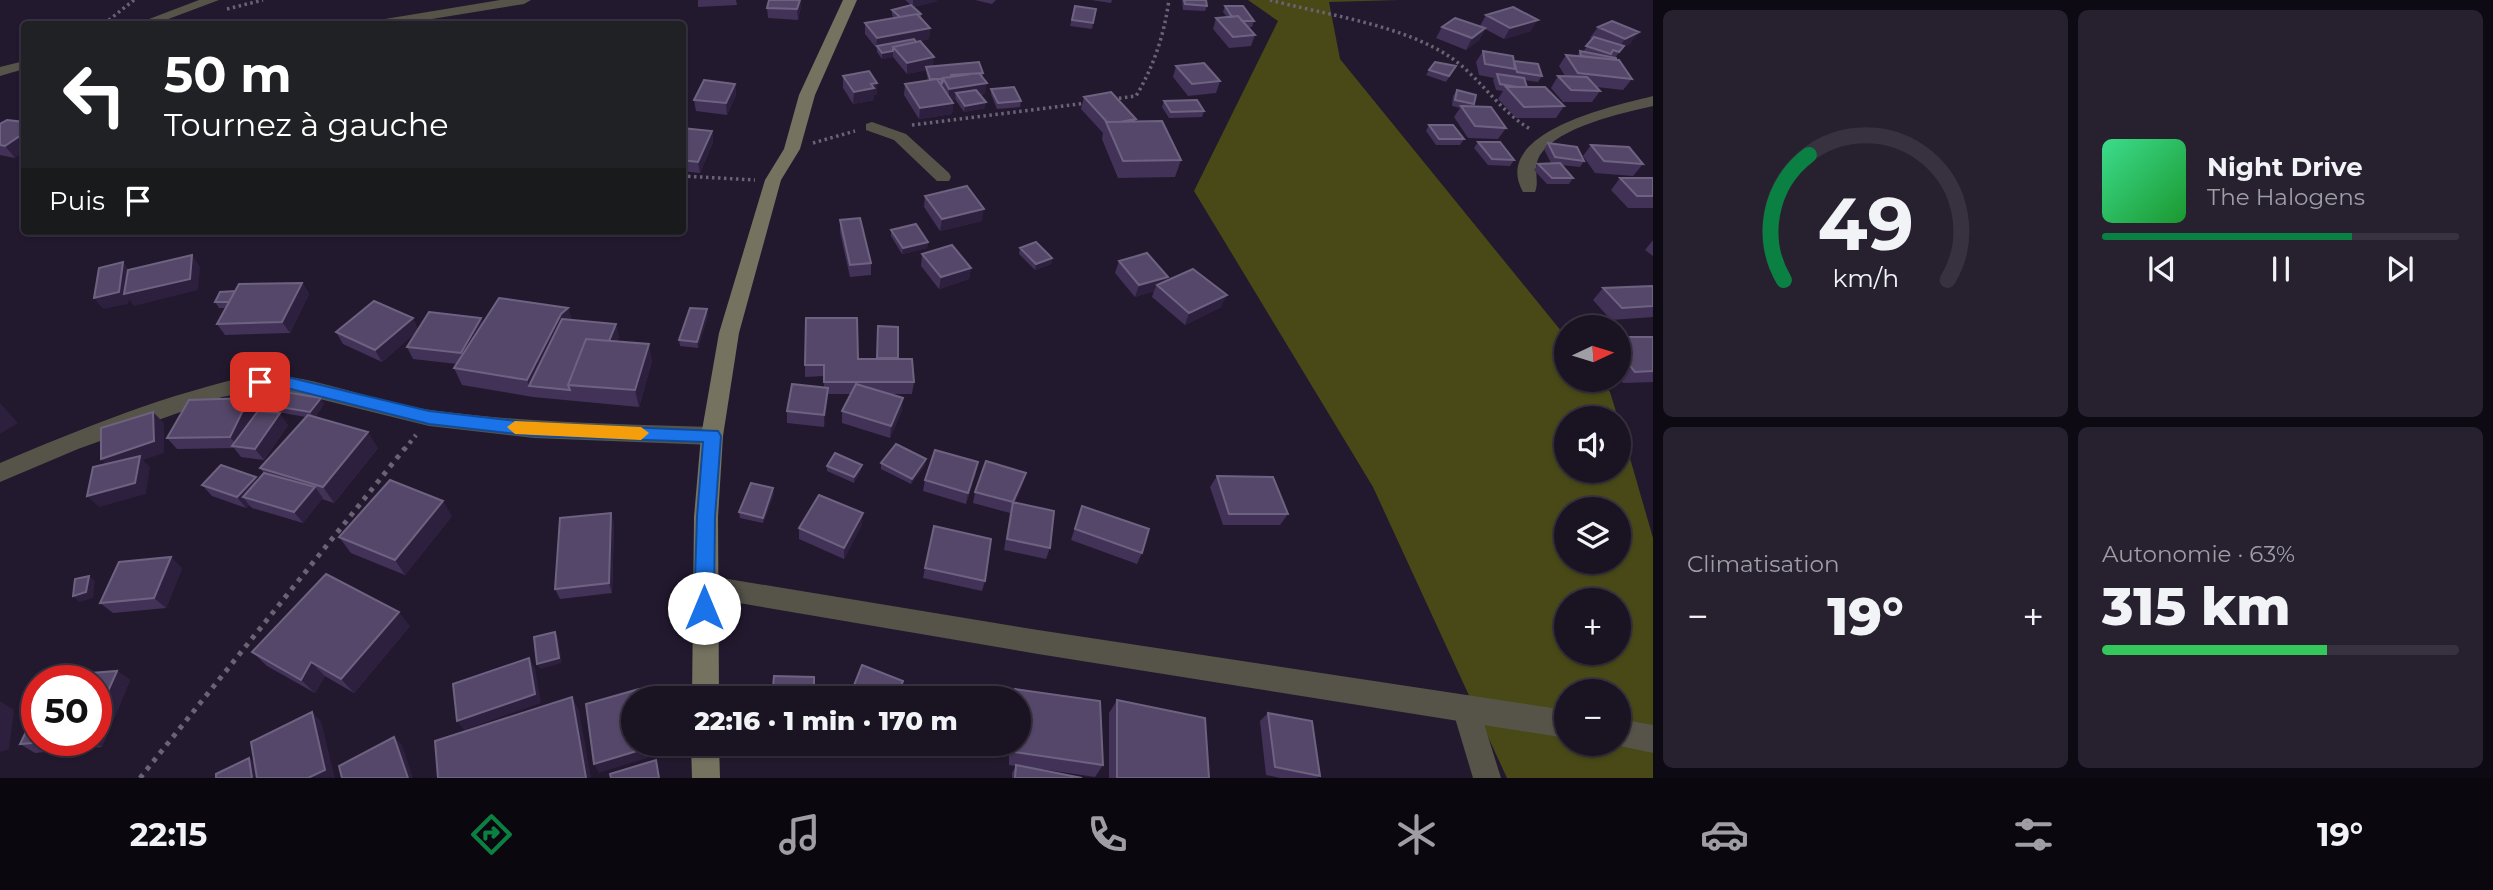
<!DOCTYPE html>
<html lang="fr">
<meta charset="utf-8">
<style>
body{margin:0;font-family:Montserrat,sans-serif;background:#27202f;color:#f1f3f6;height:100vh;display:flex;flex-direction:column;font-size:26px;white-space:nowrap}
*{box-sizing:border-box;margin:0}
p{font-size:23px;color:#9f9ea5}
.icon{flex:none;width:38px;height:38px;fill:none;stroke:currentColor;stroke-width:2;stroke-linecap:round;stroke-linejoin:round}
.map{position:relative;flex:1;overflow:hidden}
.panel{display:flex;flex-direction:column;gap:10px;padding:10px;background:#0e0a13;width:840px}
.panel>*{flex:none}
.banner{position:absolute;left:21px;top:21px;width:665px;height:214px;border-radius:7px;box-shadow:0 2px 5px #0004,0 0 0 2px #383240;background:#202124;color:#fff;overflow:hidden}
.needle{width:46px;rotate:86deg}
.buttons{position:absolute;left:1554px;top:315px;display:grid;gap:14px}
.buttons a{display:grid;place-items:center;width:77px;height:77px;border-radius:50%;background:#1a1322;box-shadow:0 2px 5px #0004,0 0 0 2px #383240;font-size:35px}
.speed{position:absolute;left:21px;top:665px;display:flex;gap:14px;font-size:35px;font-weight:700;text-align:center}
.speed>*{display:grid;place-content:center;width:91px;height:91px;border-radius:50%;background:#1a1322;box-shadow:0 2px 5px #0004,0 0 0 2px #383240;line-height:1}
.speed .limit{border:10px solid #d22;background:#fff;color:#111}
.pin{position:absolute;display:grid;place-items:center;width:60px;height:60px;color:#fff;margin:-30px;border-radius:14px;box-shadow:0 4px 10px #0006}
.me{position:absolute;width:77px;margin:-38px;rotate:0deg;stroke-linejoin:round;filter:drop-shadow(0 0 5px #0008)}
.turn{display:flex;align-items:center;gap:24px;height:147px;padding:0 28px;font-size:32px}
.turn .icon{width:91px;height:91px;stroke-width:2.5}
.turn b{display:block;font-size:49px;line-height:60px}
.then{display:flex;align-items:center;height:66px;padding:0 28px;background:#0003;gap:14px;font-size:26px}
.big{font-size:52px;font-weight:800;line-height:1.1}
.panel .tile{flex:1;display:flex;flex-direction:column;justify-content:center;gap:10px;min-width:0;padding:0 24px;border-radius:10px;background:#27202f}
.panel .dial{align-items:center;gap:0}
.dial svg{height:182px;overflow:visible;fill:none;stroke:#383240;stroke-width:7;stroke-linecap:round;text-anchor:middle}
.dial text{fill:#f1f3f6;stroke:none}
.song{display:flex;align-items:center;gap:21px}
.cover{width:84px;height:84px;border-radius:10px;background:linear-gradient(135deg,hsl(150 70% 55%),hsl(130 70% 35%))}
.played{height:7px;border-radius:4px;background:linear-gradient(90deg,#0b8043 70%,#383240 70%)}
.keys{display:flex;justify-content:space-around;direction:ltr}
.heat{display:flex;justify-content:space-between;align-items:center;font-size:38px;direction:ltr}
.charge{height:10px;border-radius:5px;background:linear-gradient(90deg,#34c759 63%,#383240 0)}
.panel .tiles{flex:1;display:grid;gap:10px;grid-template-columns:repeat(2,1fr)}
.trip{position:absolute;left:621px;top:686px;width:410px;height:70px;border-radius:35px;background:#1a1322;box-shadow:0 2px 5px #0004,0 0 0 2px #383240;font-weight:800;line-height:70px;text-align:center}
.tabs{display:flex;height:112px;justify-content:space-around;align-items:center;background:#0a080e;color:#9f9ea5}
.tabs .icon{width:49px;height:49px}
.tabs .active{color:#0b8043}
.tabs b{font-size:32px;color:#f1f3f6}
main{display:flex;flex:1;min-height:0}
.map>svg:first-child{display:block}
.forest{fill:#484916;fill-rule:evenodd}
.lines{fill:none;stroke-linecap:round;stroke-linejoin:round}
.path-far2{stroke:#6a6375;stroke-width:3.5;stroke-dasharray:2.5 3.5;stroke-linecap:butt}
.path-far1{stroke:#6a6375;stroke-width:4.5;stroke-dasharray:3.5 5;stroke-linecap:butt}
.path{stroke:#6a6375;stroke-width:5;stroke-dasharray:4.5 6;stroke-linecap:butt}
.minor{fill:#565448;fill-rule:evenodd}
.tertiary{fill:#565448;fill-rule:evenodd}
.secondary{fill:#767260;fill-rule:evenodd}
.wall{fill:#423258}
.shaded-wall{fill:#2d203f}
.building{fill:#554769;stroke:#6e6281;stroke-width:2}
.route{fill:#1a73e8;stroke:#114b97;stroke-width:2}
.slow{fill:#f59e0b}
</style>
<main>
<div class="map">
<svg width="1653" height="778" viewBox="0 0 1653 778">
<rect width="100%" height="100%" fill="#22192e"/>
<!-- forest -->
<path class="forest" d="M1248,0h151l-70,2 11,57 226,278v43h35l9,12 8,26h-52v53h53v-51l34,118v240h-146l-134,-291 -179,-296 84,-170zM1566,509h53v53h-53zM1566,600h53v53h-53zM1566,691h53v53h-53z"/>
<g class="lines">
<!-- path-far2 -->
<path class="path-far2" d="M1270,0c56,15 135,25 183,59 29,21 47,53 79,71
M227,9l36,-9
M104,24l30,-24
M1113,99l23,-3c18,-30 28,-61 33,-96
M912,125l175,-22
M813,143l42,-12
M682,176l73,4"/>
<!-- path-far1 -->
<path class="path-far1" d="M404,450l12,-15"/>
<!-- path -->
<path class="path" d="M140,778l265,-330"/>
<!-- minor -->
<path class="minor" d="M199,0h20l-64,24h-19z
M500,0h31l-7,4 -123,20h-29l7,-4z
M24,61v8l-24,7v-9z
M1653,96v10c-31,7 -95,21 -113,49 -8,13 0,26 -5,37h-12c-34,-60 94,-87 130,-96z
M872,122l34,12 43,39 2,4 -2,4h-12l-43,-41 -28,-10v-6z
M260,374c59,2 113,28 171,36 93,13 187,14 281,17l8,3 3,6 -3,6 -8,3 -178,-7 -105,-12 -142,-35 -27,-1 -38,7 -144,52 -78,33v-19c83,-35 171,-71 260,-89z
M1466,695l10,3 25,80h-28l-21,-70 4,-10z"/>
<!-- tertiary -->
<path class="tertiary" d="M704,575l334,55 528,80v28l-528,-84 -334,-57 -9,-3 -3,-8 3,-8z
M1619,719l34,6v28l-42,-9h8z"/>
<!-- secondary -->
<path class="secondary" d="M843,0h14l-42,95 -15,54 -19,31 -42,153 -16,103 -5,81 1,181h-27l2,-181 7,-81 18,-103 46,-153 19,-31 15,-54z
M691,744h28l1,34h-28z"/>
</g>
<!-- wall -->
<path class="wall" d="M698,0h38l1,5 -39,2z
M905,0h32v1l-24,6 8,7v3l9,11 -1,11 -13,3 17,24 50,7v4l2,17 -5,1 5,13 -21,4 -9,-13 -4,1 2,3 -1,11 -33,5 -15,-24 1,-11 23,-3 -2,-11 -19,4 -14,-17 -11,2 -5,-7v-3l-12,-15v-11l29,-5 -2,-3v-5l19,-5z
M975,0h21l-4,4z
M1091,0h21l-1,3z
M1182,0h24l1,6 -2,5 -22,-1z
M801,6l-3,14 -30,-2 -1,-10z
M1075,6l21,3 -4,20 -22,-3z
M1225,6l29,15 -2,6h-5l8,8 -4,11 -22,2 -16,-19 3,-11 11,-1 -4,-5z
M1486,15l45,16 -27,8 -19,-10 -6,11 -13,10 -30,-12 6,-11 42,1 -4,-2z
M1612,21l19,22 -8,4 -8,11 17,21 -9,11 -26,-3 3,4 -8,11h-29l-12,-14 7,-12h7l-6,-10 7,-11 11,1 3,-5 3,1 9,-13 -2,-1 8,-11z
M1483,51l31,10 28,15 -4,6 -14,-2 3,7 37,19 -8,12h-40l-18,-19 5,-8 -7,-1 -3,-10 1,-2 -15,-3 -3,-13z
M1176,66l44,15 -4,12 -28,3 -15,-19z
M1456,66l-10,16 -20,-7 3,-5z
M843,76l34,18 -3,1v5l-21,4 -10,-16z
M735,84l1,11 -9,20 -31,-4 -2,-11z
M991,89l30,12 -1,6 -23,2 -6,-15z
M1457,90l17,14 -1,3 33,21 -8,11 -30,-1 -14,-21 6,-9 -8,-2 1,-10z
M1084,97l52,22 -1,3 46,38 -6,17 -57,1 -16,-39 1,-6 -22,-24z
M1164,101l40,10 -2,6 -33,1 -7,-11z
M0,124l15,34 -15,-3z
M1429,125l35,14 -4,6h-24l-10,-14z
M682,128l30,3 1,11 -13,31 -18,-2z
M1478,142l36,18 -4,6 -22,-1 -14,-17z
M1548,143l36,18 -4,6 -19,-2 12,13 -4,6h-22l-13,-14 4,-6 13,-1 -7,-14z
M1591,145l52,19 -10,12 -38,-3 -12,-17z
M1620,178h33v30h-25l-17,-18z
M925,196l57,25 -42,10 -16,-24z
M840,220l31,43v12l-21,2 -10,-45z
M891,230l37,12 -1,6 -25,6 -11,-18z
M1653,240v16l-8,-6z
M1020,248l32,10 -1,6 -16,6 -16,-16z
M922,254l49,14 -2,11 -30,10 -18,-23z
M1119,261l49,16 -1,4 54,26 -36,18 -33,-28 2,-6 -19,6 -20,-24z
M302,283l7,11 -19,39 -65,2 -8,-11 9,-16h-7l-4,-6 20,-11z
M1653,286v31l-42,3 -18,-20 10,-12z
M568,308l4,12 47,16 -2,5 35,20 -13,46 -106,-10 -71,-12 -8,-17 3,-4 -44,-5 -6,-12 10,-16 -35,31 -39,-18 -7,-12 77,-14 5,12 63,-12 2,5z
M708,315l-10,33 -18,-2 -1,-6z
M878,326l36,56 -2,12h-24l14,16 -12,28 -48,-15v-12l9,-17h-23l-4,33 -37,-4v-12l37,-24v-11l-19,1v-12l53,-6h19z
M1619,337h34v45l-30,1 -4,-5z
M249,398l9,12 -1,1 31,14 -24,35 -23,-3 -7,-9 -57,1 -10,-11z
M324,404l-9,13 63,31 -44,55 -12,-4 -19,24 -51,-15 -3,-3 -3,3 -34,-12 -10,-11 56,-5 6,-7 -4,-5 46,-51 -34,-6 -4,-6z
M881,463l44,2 -14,19 -30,-15z
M827,466l34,4 -7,13 -27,-12z
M976,473l-10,31 -43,-13 2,-11z
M1217,476l71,38 -8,11h-57l-13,-38z
M1023,484l-8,18 35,46 -4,11 -42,-9 6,-37 -37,-10 2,-11z
M774,494l-11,29 -23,-5 -1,-6z
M1082,506l60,47 -5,11 -66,-24z
M452,516l-47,59 -54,-22 -12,-16z
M614,523l-2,70 -52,6 -5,-10z
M862,524l-18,35 -45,-20v-11z
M182,568l-16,40 -53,5 -13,-10z
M925,568l60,13 -3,10 -59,-13z
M410,626l-56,67 -29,-17 -10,17 -48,-27 -15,-14z
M117,671l13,9 -28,67 -67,6 -15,-9 17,-4h59z
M1015,689l88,76 -8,12 -61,-9 48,10h-70v-5l4,-7 -7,-1v-21h9v-46h-7z
M1117,700l92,78h-100v-65z
M1268,713l52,63 -3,2h-37l-14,-3 -6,-54z"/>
<!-- shaded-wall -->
<path class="shaded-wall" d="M800,0h1v6l-3,14 -1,-11z
M913,0h24v1l-24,6z
M1538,20l-7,11 -27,8 6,-11z
M930,28l-1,11 -50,10 -2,-3 -1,3 1,-11z
M1485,28l-6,12 -13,10 6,-12z
M1639,32l-8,11 -14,7 8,-11z
M893,51v6l-11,2v-6z
M934,57l-1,11 -7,-1v3l-19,4v-11z
M877,83v11l-3,1v5l-21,4 1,-12 17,-8z
M987,83l-2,11 -26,4 -3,-5 -1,6 -7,1 1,-11z
M735,84l1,11 -9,20 -1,-12z
M986,102l-1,6 -21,4 1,-6z
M953,103l-1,11 -33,5 1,-11z
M712,131l1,11 -13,31 -2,-11z
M24,133v18l-9,7 -10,-12z
M984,209l-2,12 -42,10 2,-12z
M928,242l-1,6 -25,6 1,-6z
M192,255l8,12 -2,23 -64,16 -5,-6 -1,4 -25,5 -9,-11 29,-36 9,12z
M1052,258l-1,6 -16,6 1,-6z
M971,268l-2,11 -30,10 2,-12z
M1168,277l-4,12 -7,-4 -3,6 -19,6 4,-12z
M302,283l7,11 -19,39 -8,-11z
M1227,295l-6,12 -36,18 4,-12z
M568,308l6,17 -45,61 -2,-6 34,-66z
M707,309l1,6 -10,33 -1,-6z
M413,318l5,12 -36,32 -7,-12z
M481,318l5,12 -20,35 -5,-12z
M616,324l3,12 -7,18 -3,-12z
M649,344l3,17 -13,46 -4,-17z
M828,388v11l-4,28v-12z
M249,398l9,12 -18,37 -2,-1 -8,-9z
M321,398l3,6 -10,14 -4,-6z
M903,398l-1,12 -12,28 1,-12z
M0,403l18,20 -18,11z
M153,412l11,11v30l-21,7 7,7 -4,27 -47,13 -12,-11 25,-26 -11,-11z
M280,413l8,12 -24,35 -9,-11z
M368,432l10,16 -44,55 -11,-16z
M926,459l-1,6 -14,19 1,-5z
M978,462l-2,11 -10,31 2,-11z
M862,465l-1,5 -7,13v-6z
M1026,473l-3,11 -11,24 1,-6z
M256,477l9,11 -22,9 6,8 -3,3 -9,-11z
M315,487l8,11 -20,25 -9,-11z
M773,488l1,6 -11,29v-5z
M443,501l9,15 -47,59 -10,-15z
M611,513l3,10 -2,70 -3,-10z
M863,513l-1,11 -18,35v-11z
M171,557l11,11 -16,40 -12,-10z
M89,576l6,5 -2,17 -14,4 -6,-6z
M399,612l11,14 -56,67 -13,-14z
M555,632l3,5 4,26 -22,6 -3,-5z
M529,658l6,10 6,35 -77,27 -7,-9z
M311,662l14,14 -10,17 -14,-13z
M117,671l13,9 -28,67 -12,-7h6v-22z
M903,681l-2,9 -3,8h-2z
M572,697l7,13 12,68h-5z
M0,701l14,9 -5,39 -9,3z
M312,712l9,9 14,57h-27z
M394,737l8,8 11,33h-5z
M649,744h2l2,12 -54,17 -5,-9z
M249,758l5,4 3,16h-5z"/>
<!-- building -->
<path class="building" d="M769,0h31l-3,9 -30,-1z
M1184,0h22l1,6 -22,-2z
M911,5l10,9 -2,1 -2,-1 -17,3 -8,-7z
M1075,6l21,3 -3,14 -21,-3z
M1225,6h18l11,15h-12l-4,-5 -6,1z
M1513,7l25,13 -28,8 -24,-13z
M917,14l13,14 -53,10 -12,-15z
M1238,16l17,19 -22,2 -17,-19z
M1455,18l30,10 -13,10 -30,-11z
M1612,21l27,11 -14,7 -27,-12z
M1594,37l30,9 -5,6 -6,-2 -2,4 -25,-8z
M914,39l2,3 -23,5v4l-11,2 -5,-7z
M920,41l14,16 -27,6 -14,-16z
M1483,51l30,5 2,13 -30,-5z
M1580,51l36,7v2l-35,-4z
M1566,55l53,5 13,19 -54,-6z
M1514,61l24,3 4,12 -25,-4z
M979,62l4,11 -32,2v2l-8,1 -1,6 -1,-5h-11l-4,-12z
M1435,62l21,4 -7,10 -20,-6z
M1204,63l16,18 -28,3 -16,-18z
M869,71l8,12 -6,1 3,4 -20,4 -11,-16z
M979,73l8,10 -38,6 -6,-11z
M1497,74l27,4 3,9h-10l-17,-3z
M1558,76l29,1 13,14 -29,-1z
M937,79l16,24 -33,5 -15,-24z
M704,80l31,4 -9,19 -32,-3z
M1014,87l7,14 -23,2 -7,-14z
M1506,87h39l19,19 -40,1z
M976,90l10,12 -21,4 -9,-13z
M1457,90l19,5 -2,9 -19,-4z
M1111,92l25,27 -16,3h-13l-23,-25z
M1197,100l7,11 -33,1 -7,-11z
M1461,106l30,1 15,21 -31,-2z
M7,120l17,2v11l-19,13 -5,-1v-21z
M1162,121l19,39 -58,1 -17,-39z
M1429,125h24l11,14h-25z
M682,128l30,3 -14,31 -16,-2z
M1478,142h22l14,18 -22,-1z
M1548,143l29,4 7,14 -29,-4z
M1591,145l38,2 14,17 -39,-3z
M1560,163l13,15h-21l-14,-14z
M1620,178h33v18h-16z
M967,186l17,23 -42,10 -17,-23z
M860,218l11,45 -21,2 -10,-45z
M916,224l12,18 -25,6 -12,-18z
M1036,242l16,16 -16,6 -16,-16z
M952,245l19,23 -30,9 -19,-23z
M1147,253l21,24 -29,8 -20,-24z
M192,255l-2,24 -66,15 4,-24z
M123,262l-4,30 -25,6 5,-30z
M1193,269l34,26 -38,18 -32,-28z
M302,283l-20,39 -65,2 22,-40z
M1653,286v20l-31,2 -19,-20z
M235,291l-6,11h-14l5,-10z
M499,298l69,10 -7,6 -34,66 -73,-12z
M374,301l39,17 -38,32 -39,-18z
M690,308l17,1 -10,33 -18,-2z
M429,312l52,6 -20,35 -54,-6z
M806,318h51l1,41h54l2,23h-90v-17h-19z
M562,319l54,5 -7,17 -23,-2 -18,46 2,5 -41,-4z
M878,326l20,1v31h-21z
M1619,337h34v34l-18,1 -16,-20z
M586,339l63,5 -14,46 -67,-5z
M792,384l36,4 -4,27 -37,-4z
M856,384l47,14 -12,28 -49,-15z
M279,391l42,7 -11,14 -42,-7z
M249,398l-19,39 -63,1 22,-38z
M258,411l22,2 -25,36 -23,-3z
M153,412l1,29 -53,18v-31z
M308,415l60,17 -45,55 -63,-19z
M896,444l30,15 -14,20 -31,-16z
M935,450l43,12 -10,31 -43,-13z
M835,453l27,12 -8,12 -27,-11z
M140,456l-5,27 -48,13 6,-29z
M986,461l40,12 -13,29 41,9 -4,37 -43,-9 6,-37 -38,-10z
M221,465l35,12 -19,20 -35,-12z
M264,473l51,14 -21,25 -51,-15z
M1217,476l56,1 15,37h-59z
M390,480l53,21 -48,59 -56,-23z
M751,483l22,5 -10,30 -24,-6z
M819,495l44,18 -19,35 -45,-20z
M1082,506l67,23 -7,24 -67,-24z
M611,513l-2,70 -54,6 5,-71z
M934,526l57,13 -6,42 -60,-13z
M171,557l-17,41 -54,5 19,-41z
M326,574l73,38 -58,67 -30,-17 -10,18 -49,-28z
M89,576l-3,16 -13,4 2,-17z
M555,632l4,26 -22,6 -3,-27z
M529,658l6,36 -78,27 -4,-37z
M862,665l41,16 -7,17h-47z
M117,671l-21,47v-37h-45l2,-5z
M774,676l40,1v21h-42z
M639,689l2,9h-7v46h15l1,3 -56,17 -8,-60z
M1015,689l85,12 3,64 -89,-13v-8h4v-46h-3z
M572,697l14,81h-148l-3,-37z
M1117,700l88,18 4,60h-92z
M37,709v31h31l-48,4z
M312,712l13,58 -17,8h-51l-6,-36z
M1268,713l44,8 8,55 -45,-9z
M394,737l14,41h-66l-3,-12z
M249,758l3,20h-36v-4z
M656,760l3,18h-48l-1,-4z
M1016,765l66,13h-67z"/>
<!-- route -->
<path class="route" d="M260,376l27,1 142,34 105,12 184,8 3,5 -6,81 -1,91 -3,6 -7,3 -7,-3 -3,-6 3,-91 6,-75 -169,-6 -105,-12 -142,-36 -32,-1v-9z"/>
<!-- slow -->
<path class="slow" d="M515,421l126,6 8,6 -8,7 -126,-6 -8,-7z"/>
</svg>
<div class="buttons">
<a><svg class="needle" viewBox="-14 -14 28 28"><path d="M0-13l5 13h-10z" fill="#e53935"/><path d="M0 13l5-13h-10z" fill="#9f9ea5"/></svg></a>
<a><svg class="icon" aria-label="sound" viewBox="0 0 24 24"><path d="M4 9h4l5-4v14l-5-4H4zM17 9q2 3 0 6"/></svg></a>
<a><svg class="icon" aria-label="layers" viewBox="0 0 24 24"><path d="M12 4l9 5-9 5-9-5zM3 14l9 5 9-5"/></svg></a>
<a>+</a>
<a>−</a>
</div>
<div class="speed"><div class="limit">50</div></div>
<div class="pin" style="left:260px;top:382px;background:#d93025"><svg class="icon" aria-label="arrive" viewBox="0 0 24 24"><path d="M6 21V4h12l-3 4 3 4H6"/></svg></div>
<svg class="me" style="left:704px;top:608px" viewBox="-20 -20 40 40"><circle r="19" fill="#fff"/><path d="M0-13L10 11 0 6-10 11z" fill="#1a73e8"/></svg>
<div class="trip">22:16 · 1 min · 170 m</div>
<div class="banner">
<div class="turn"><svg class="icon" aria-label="left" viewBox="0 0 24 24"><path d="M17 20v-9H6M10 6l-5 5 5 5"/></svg><div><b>50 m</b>Tournez à gauche</div></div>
<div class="then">Puis<svg class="icon" aria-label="arrive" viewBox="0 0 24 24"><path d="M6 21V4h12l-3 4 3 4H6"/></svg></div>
</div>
</div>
<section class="panel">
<div class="tiles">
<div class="tile dial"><svg viewBox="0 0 100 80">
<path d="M14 69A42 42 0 1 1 86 69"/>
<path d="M14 69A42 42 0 0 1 25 14" stroke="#0b8043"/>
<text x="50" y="56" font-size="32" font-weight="700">49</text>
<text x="50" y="72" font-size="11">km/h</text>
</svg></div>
<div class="tile">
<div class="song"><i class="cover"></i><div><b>Night Drive</b><p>The Halogens</p></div></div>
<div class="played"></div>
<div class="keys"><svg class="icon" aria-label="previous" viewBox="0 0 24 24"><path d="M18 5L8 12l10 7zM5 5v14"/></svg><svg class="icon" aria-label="pause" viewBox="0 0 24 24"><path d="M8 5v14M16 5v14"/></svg><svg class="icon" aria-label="next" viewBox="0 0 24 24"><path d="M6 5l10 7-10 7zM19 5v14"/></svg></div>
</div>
<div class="tile"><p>Climatisation</p>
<div class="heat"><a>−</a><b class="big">19°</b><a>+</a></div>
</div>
<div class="tile"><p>Autonomie · 63%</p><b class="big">315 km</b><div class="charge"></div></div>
</div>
</section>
</main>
<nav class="tabs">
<b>22:15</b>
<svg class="icon active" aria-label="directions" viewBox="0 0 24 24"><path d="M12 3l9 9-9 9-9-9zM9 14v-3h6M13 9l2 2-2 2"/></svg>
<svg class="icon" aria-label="music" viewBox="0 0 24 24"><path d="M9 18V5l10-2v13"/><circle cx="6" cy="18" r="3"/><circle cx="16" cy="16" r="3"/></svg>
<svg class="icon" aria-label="phone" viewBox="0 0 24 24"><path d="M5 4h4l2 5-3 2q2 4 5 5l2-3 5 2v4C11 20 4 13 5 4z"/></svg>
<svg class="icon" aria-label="climate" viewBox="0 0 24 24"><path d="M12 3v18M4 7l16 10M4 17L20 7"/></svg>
<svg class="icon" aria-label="car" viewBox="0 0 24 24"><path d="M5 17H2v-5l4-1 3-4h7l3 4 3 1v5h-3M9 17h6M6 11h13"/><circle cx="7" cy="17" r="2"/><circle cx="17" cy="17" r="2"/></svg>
<svg class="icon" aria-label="filters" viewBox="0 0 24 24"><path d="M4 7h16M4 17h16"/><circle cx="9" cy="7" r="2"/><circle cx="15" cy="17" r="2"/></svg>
<b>19°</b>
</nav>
